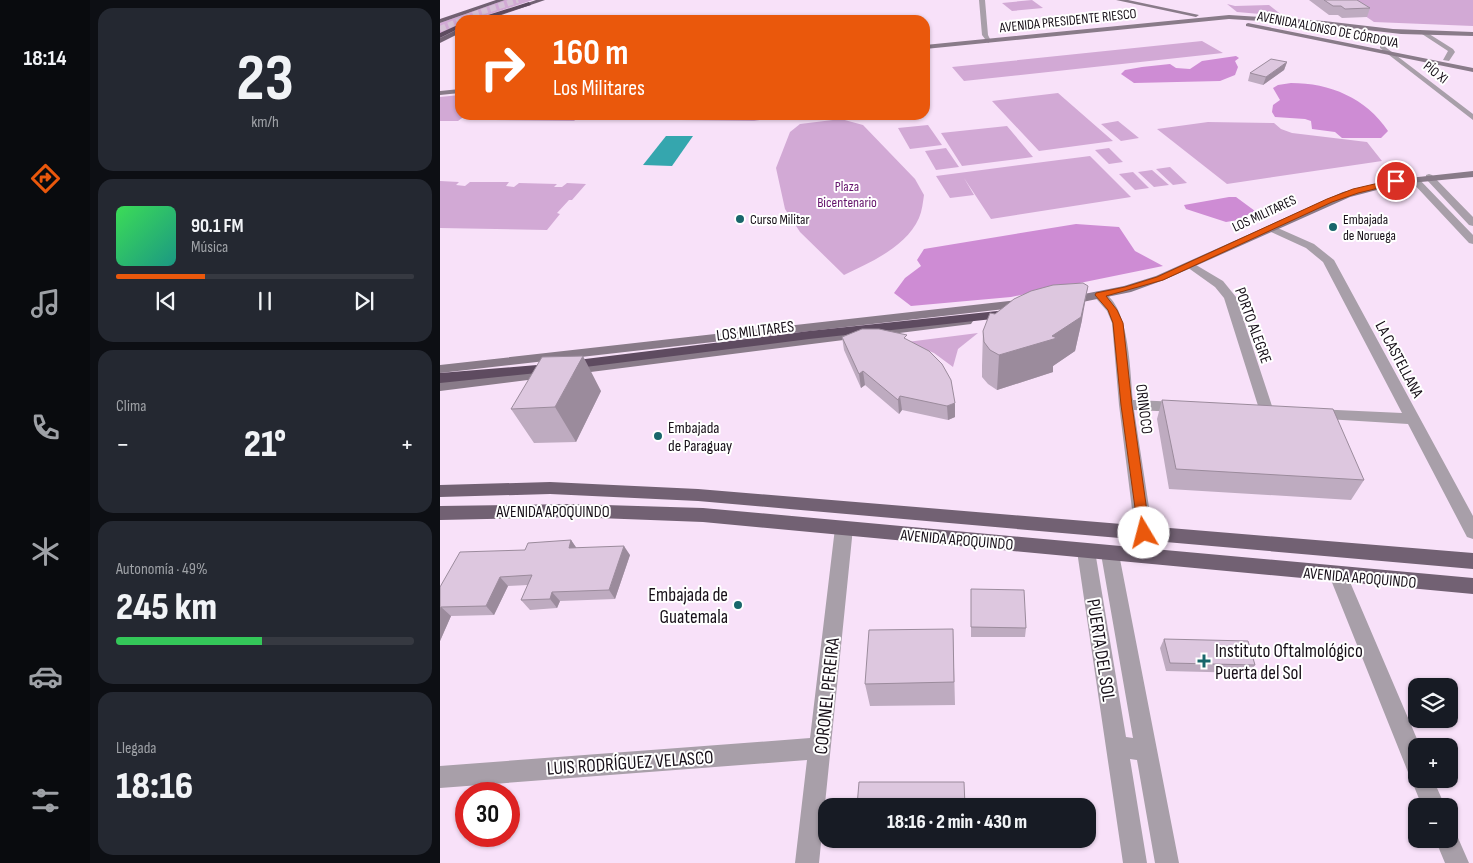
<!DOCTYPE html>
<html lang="es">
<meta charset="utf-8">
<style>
body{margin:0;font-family:"Sofia Sans Condensed",sans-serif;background:#242831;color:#f1f3f6;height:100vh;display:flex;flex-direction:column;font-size:19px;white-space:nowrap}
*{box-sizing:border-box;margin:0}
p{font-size:16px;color:#9ea1a6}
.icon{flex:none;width:28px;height:28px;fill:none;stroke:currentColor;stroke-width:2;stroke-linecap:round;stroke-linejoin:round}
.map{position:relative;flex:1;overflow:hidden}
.drawer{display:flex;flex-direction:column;gap:8px;padding:8px;background:#0d0f14;width:350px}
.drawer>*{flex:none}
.hud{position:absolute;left:15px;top:15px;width:475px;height:105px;border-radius:15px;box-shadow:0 1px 4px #0004;background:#ea580c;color:#fff;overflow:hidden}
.buttons{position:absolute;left:968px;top:678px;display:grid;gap:10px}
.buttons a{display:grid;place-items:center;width:50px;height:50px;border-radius:10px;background:#171b24;box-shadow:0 1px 4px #0004;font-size:25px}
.speed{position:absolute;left:15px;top:782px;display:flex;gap:10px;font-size:25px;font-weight:700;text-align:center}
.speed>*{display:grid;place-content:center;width:65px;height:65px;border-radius:50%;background:#171b24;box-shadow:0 1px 4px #0004;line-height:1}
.speed .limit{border:8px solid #d22;background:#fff;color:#111}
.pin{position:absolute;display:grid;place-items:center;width:42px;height:42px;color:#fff;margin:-21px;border:2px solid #fff;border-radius:50%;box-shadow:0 1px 5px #0007}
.me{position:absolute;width:55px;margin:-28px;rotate:352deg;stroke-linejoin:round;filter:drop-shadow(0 0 4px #0008)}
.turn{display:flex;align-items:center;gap:18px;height:105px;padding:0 15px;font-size:22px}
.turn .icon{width:65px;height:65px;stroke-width:2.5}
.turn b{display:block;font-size:35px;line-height:42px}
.big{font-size:38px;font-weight:800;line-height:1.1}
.drawer .widget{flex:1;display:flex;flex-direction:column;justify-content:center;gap:8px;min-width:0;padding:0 18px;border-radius:15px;background:#242831}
.drawer .dial{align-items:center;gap:0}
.dial b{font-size:65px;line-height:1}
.song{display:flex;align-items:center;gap:15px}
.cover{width:60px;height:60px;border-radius:8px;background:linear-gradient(135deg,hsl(130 70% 55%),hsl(170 70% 35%))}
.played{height:5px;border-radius:2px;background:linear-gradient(90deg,#ea580c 30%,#363941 30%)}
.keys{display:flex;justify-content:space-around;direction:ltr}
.heat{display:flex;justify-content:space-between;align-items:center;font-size:28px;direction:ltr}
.charge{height:8px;border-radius:4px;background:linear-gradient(90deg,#34c759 49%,#363941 0)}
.trip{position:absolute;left:378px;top:798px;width:278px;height:50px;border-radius:15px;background:#171b24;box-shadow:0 1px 4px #0004;font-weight:800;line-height:50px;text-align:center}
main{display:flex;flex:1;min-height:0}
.tabs{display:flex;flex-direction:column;width:90px;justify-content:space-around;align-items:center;background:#090b0e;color:#9ea1a6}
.tabs .icon{width:35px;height:35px}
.tabs .selected{color:#ea580c}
.tabs b{font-size:22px;color:#f1f3f6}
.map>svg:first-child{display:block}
.green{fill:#d2a9d5}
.forest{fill:#ce8cd4}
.water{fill:#35a6ae}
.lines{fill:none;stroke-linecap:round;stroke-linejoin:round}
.motorway-tunnel{stroke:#d6c2d7;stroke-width:6;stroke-dasharray:6 3;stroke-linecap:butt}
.minor{fill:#a89fa9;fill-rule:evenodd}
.tertiary{fill:#a89fa9;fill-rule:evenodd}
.secondary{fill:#897b89;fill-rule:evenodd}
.primary{fill:#726173;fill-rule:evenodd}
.motorway{fill:#5e4b60;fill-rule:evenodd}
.wall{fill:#beabc0}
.shaded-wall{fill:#9b8b9c}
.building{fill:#ddc7df;stroke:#9b8b9c}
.route{fill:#ea580c;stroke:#983908}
.poi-dot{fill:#18666b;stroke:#fff;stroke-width:2}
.labels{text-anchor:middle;stroke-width:4;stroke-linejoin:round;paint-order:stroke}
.far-street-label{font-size:14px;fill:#170f18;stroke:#fff}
.far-park-label{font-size:14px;fill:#64126b;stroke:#fff}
.far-poi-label{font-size:14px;fill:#170f18;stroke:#fff;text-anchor:start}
.street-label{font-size:16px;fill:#170f18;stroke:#fff}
.poi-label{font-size:16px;fill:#170f18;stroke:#fff;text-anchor:start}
.near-poi-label{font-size:19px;fill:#170f18;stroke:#fff;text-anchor:end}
.near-street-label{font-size:19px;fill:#170f18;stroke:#fff}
</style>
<main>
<nav class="tabs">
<b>18:14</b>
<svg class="icon selected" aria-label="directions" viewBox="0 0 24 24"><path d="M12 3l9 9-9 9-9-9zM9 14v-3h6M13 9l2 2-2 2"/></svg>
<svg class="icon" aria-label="music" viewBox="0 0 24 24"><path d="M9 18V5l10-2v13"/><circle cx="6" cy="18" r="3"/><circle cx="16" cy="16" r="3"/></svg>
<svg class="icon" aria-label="phone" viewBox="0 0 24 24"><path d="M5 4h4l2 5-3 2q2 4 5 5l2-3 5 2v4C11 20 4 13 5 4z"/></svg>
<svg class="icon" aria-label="climate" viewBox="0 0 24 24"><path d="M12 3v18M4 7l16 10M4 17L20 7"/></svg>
<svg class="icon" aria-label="car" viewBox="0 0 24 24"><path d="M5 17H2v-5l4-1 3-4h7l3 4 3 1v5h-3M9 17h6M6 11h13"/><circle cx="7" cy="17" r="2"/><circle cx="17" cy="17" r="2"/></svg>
<svg class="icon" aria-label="filters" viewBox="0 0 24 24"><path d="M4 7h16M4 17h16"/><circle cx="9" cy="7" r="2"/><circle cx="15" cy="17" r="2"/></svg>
</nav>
<section class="drawer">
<div class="widget dial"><b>23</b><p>km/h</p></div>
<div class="widget">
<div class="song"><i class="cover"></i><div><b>90.1 FM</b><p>Música</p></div></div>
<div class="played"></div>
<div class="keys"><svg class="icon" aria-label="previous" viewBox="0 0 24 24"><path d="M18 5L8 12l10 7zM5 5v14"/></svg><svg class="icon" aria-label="pause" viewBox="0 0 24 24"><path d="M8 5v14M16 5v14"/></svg><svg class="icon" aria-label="next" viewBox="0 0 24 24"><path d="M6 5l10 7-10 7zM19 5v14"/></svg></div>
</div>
<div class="widget"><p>Clima</p>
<div class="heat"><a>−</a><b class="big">21°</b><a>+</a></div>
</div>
<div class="widget"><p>Autonomía · 49%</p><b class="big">245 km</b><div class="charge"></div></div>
<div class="widget"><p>Llegada</p><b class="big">18:16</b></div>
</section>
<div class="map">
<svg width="1033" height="863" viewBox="0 0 1033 863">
<rect width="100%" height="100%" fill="#f8e1f9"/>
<!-- green -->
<path class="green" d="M65,0h28l-61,20h-12v5l-20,10v-12z
M592,0l11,8 -31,3 -10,-8z
M896,0h137v26l-99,-4 -28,-19z
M787,4l8,2 34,-1 14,11 -46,-4z
M762,41l21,12 -259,28 -12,-14z
M618,93l55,48 -74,10 -47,-50z
M20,95v20h6l-8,6h-18v-24z
M61,115h76l2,2 -5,4 -80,-1z
M170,115l138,3 42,-3 -36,6 -148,-2z
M401,119l22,6 52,54 9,16c-1,7 -2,16 -5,23 -13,29 -48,44 -75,57l-44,-43 -15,-23 -9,-41 14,-36 10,-8z
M678,121l21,17 -18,3 -20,-17z
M768,122l66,1 7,6 11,4 75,9 15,19 -155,23 -70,-55z
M488,125l14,20 -32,4 -12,-21z
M567,126l26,31 -71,9 -21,-33z
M506,148l13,19 -23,3 -11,-19z
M669,148l14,14 -14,2 -14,-14z
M650,156l41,41 -140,22 -27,-41 10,17 -24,3 -14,-22z
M730,167l17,16 -14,2 -17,-16z
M712,170l17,15 -15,2 -16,-15z
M693,172l16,16 -14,2 -16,-16z
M0,181l19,1 -3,3 9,1 5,-4h39l-3,4 8,1 5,-4 38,1 -3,3h8l5,-4 19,1 -14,16h-3l-12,13 3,1 -13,16 -107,-2z
M538,333l-20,16 -5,18 -19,-14 -27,-11z"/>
<!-- forest -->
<path class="forest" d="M796,56l3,2 -4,3 3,6 -3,8 -15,6 -86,2 -13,-9 4,-4 17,-3 28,-3 6,4 14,1 12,-8z
M851,83c39,0 75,15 97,48l-7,7h-39l-7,-6 -23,-3 -1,-8 -6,-2 -30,-2 -3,-5 1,-7 7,-5 -7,-12 5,-3z
M789,197h7l19,14 -17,9 -12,2 -40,-13 -2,-4z
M636,224l43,3 16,24 28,15 -152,31 -100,9 -17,-13 11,-15 16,-12 -4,-6 7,-11z"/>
<!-- water -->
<path class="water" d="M226,136h27l-21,30 -29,-1z"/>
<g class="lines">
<!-- motorway-tunnel -->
<path class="motorway-tunnel" d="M0,29l38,-16 40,-13"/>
<!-- minor -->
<path class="minor" d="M539,0h6l3,35 3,6 -3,2 -6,-8z
M982,32h4l27,17 2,3 -6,9 -6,-1 5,-9 -26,-17z
M831,225l43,19 20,16 139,256v23l-6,-2 -59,-113 -98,-6 -2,-4 2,-4 5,-1 87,4 -79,-151 -17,-14 -39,-18 -1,-2z
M751,262l32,19 13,16 38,115 -2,4h-10l-2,-4 -36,-114 -9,-11 -28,-20 -2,-2z
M659,291c31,8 31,83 34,109l47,2 5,1 2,4 -2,4 -5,1 -46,-2 19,123 -3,5 -6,2 -6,-2 -3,-5 -16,-128 -7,-82 -5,-12 -14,-16z
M404,521l6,2 3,5 -34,335h-24l12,-103 -367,28v-22l370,-28 25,-210 3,-5z
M898,567l6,2 3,6 73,171h-4v33h17l12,27h-23l-11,-27 2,-5 -5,-2 -79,-197 3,-6z
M1009,828l6,3 14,32h-24l-10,-24h14z"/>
<!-- tertiary -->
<path class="tertiary" d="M940,46h4l89,68v6l-93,-72z
M989,174l3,1 41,42v9l-4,-1 -43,-46v-4z
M974,176l3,1 56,58v9l-4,-1 -58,-62v-4z
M646,544l6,2 3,5 31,186 7,1 -32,-184 3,-5 6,-2 6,2 3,5 60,309h-24l-18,-103 -7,-1 17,104h-24l-46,-312 3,-5z"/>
<!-- secondary -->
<path class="secondary" d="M676,0h12l71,15 -3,2z
M789,15l95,6 69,8 80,3v4l-72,-2 -77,-9 -95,-6 -304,30v-4z
M808,23l225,45v4l-227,-46v-2z
M20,89v4l-20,2v-4z
M1033,171v6l-73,7 -50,13 -186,83 -33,12 -63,13 -6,-4 2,-3 60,-12 32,-10 187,-84 57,-13z
M587,299l4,1 2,3 -2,3 -591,67v-8z
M527,317l6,4 -2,3 -531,67v-10z"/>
<!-- primary -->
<path class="primary" d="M56,0h9l-65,23v-4z
M96,0h9l-58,20h-9z
M20,28v5l-20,10v-5z
M110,482l148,7 775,64v16l-775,-68 -148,-7 -110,3v-12z
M132,504l131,4 770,70v16l-770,-72 -131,-5 -132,3v-14z"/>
<!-- motorway -->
<path class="motorway" d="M89,2l2,3 -49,15h-10z
M20,24v4l-20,10v-5z
M567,310l4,1 2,3 -2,3 -202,22 -272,34 -97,10v-10l97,-8 272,-34z"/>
</g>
<!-- wall -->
<path class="wall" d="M869,0h48l13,8 -3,9 -25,1 -4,-3h-9z
M847,62l-3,8 -21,15 -15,-4 2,-8z
M555,314l87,6 -7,31 -22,15v6l-56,18 -9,-6 -6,-7v-11l1,-35z
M402,337l65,3 48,77 -7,3 -46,-10 -3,4 -34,-29 -4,3 -17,-38z
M161,391l-25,51 -42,1 -23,-34z
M722,400l202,80 -13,20 -182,-11 -12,-70z
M131,540l5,8 54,7 -15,44 -55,2 -3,7 -27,2 -9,-10 7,-15 -20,1 -14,29 -43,1 -11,25v-54l85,-37z
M531,589l55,39 -1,9h-54z
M513,629l2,76 -85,1 -5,-22z
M724,639l91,26 -6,8 -83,-2 -6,-23z"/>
<!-- shaded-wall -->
<path class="shaded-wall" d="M847,62l-3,8 -21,15 3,-8z
M648,286l-6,34 -7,31 -22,15v6l-56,18 2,-35 53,-19z
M143,356l18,35 -25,51 -21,-35z
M423,371l2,14 -4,3 -2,-14z
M460,396l2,14 -3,4 -1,-14z
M515,403v14l-7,3 -1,-14z
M131,540l7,10 -9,-2z
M184,546l6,9 -15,44 -6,-9z
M60,577l8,9 -14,29 -8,-9z
M112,592l8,9 -3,7 -7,-9z
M1,607l10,9 -11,25v-32z"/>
<!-- building -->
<path class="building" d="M884,0h33l13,8 -25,1 -4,-3h-8z
M831,59l16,3 -21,15 -16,-4z
M643,283l5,3 -7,31 -29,19 5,2 -58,17 -9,-5 -6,-8 -1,-11 7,-18 5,1 19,-15 17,-8 22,-6z
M422,329h17l28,6 -3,3 25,13 13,13 9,16 4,23 -8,3 -47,-10 -2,4 -35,-29 -4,3 -17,-37z
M143,356l-28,51 -44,2 31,-52z
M722,400l171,9 31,71 -188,-11z
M131,540l-2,8 55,-2 -15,44 -57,2 -2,7 -29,1 11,-25 -32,2 -14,29 -45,1 -1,2v-22l20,-35 65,-2 3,-7z
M531,589l53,1 2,38 -55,-1z
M513,629l1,53 -89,2 4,-54z
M724,639l84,2 7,24 -85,-2z
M419,782h105l1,24h-108z"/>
<!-- route -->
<path class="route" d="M956,179l4,2 -1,2 -41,10 -26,9 -169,78 -57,16 11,14 6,13 9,82 18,128 -2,4 -4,1 -5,-1 -18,-132 -8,-82 -5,-13 -13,-15 1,-2 29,-6 32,-10 170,-78 26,-10z"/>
<!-- markers -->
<g class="poi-dot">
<circle cx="300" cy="219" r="5"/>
<circle cx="893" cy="227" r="5"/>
<circle cx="218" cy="436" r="5"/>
<circle cx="298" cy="605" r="5"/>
<path d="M761.5 653.5h5v5h5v5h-5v5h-5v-5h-5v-5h5z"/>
</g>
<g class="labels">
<!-- far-street labels -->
<g class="far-street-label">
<text transform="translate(628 20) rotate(-6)" y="5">AVENIDA PRESIDENTE RIESCO</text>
<text transform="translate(888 29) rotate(11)" y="5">AVENIDA ALONSO DE CÓRDOVA</text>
<text transform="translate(996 72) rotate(38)" y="5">PÍO XI</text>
<text transform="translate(824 213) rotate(-25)" y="5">LOS MILITARES</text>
</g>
<!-- far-park labels -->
<g class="far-park-label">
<text x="407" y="191">Plaza<tspan x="407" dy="16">Bicentenario</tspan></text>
</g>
<!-- far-poi labels -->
<g class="far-poi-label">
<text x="310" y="224">Curso Militar</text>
<text x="903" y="224">Embajada<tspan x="903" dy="16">de Noruega</tspan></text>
</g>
<!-- street labels -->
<g class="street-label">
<text transform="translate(814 325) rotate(70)" y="6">PORTO ALEGRE</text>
<text transform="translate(315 330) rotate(-7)" y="6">LOS MILITARES</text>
<text transform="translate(960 359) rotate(62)" y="6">LA CASTELLANA</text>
<text transform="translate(705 409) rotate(83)" y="6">ORINOCO</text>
<text x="113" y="517">AVENIDA APOQUINDO</text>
<text transform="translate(517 539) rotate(5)" y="6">AVENIDA APOQUINDO</text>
<text transform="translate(920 577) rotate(5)" y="6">AVENIDA APOQUINDO</text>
</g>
<!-- poi labels -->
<g class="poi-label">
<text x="228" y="433">Embajada<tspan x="228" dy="18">de Paraguay</tspan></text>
</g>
<!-- near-poi labels -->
<g class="near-poi-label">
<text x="288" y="601">Embajada de<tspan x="288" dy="22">Guatemala</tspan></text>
<text x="775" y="657" text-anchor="start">Instituto Oftalmológico<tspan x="775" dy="22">Puerta del Sol</tspan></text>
</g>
<!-- near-street labels -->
<g class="near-street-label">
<text transform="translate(662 650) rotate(81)" y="7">PUERTA DEL SOL</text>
<text transform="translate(386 696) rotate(-84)" y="7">CORONEL PEREIRA</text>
<text transform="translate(190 762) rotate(-4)" y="7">LUIS RODRÍGUEZ VELASCO</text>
</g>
</g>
</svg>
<div class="buttons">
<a><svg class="icon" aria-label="layers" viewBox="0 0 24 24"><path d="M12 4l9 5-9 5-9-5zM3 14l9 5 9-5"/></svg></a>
<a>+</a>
<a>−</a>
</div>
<div class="speed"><div class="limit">30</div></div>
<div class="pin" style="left:956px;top:181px;background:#d93025"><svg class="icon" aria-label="arrive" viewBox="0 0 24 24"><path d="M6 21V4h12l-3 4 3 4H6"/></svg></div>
<svg class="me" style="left:704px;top:533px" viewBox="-20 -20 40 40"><circle r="19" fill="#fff"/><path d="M0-13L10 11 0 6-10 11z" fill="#ea580c"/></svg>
<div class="trip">18:16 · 2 min · 430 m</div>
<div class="hud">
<div class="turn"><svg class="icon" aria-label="right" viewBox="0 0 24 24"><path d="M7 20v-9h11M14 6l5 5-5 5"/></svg><div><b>160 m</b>Los Militares</div></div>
</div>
</div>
</main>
